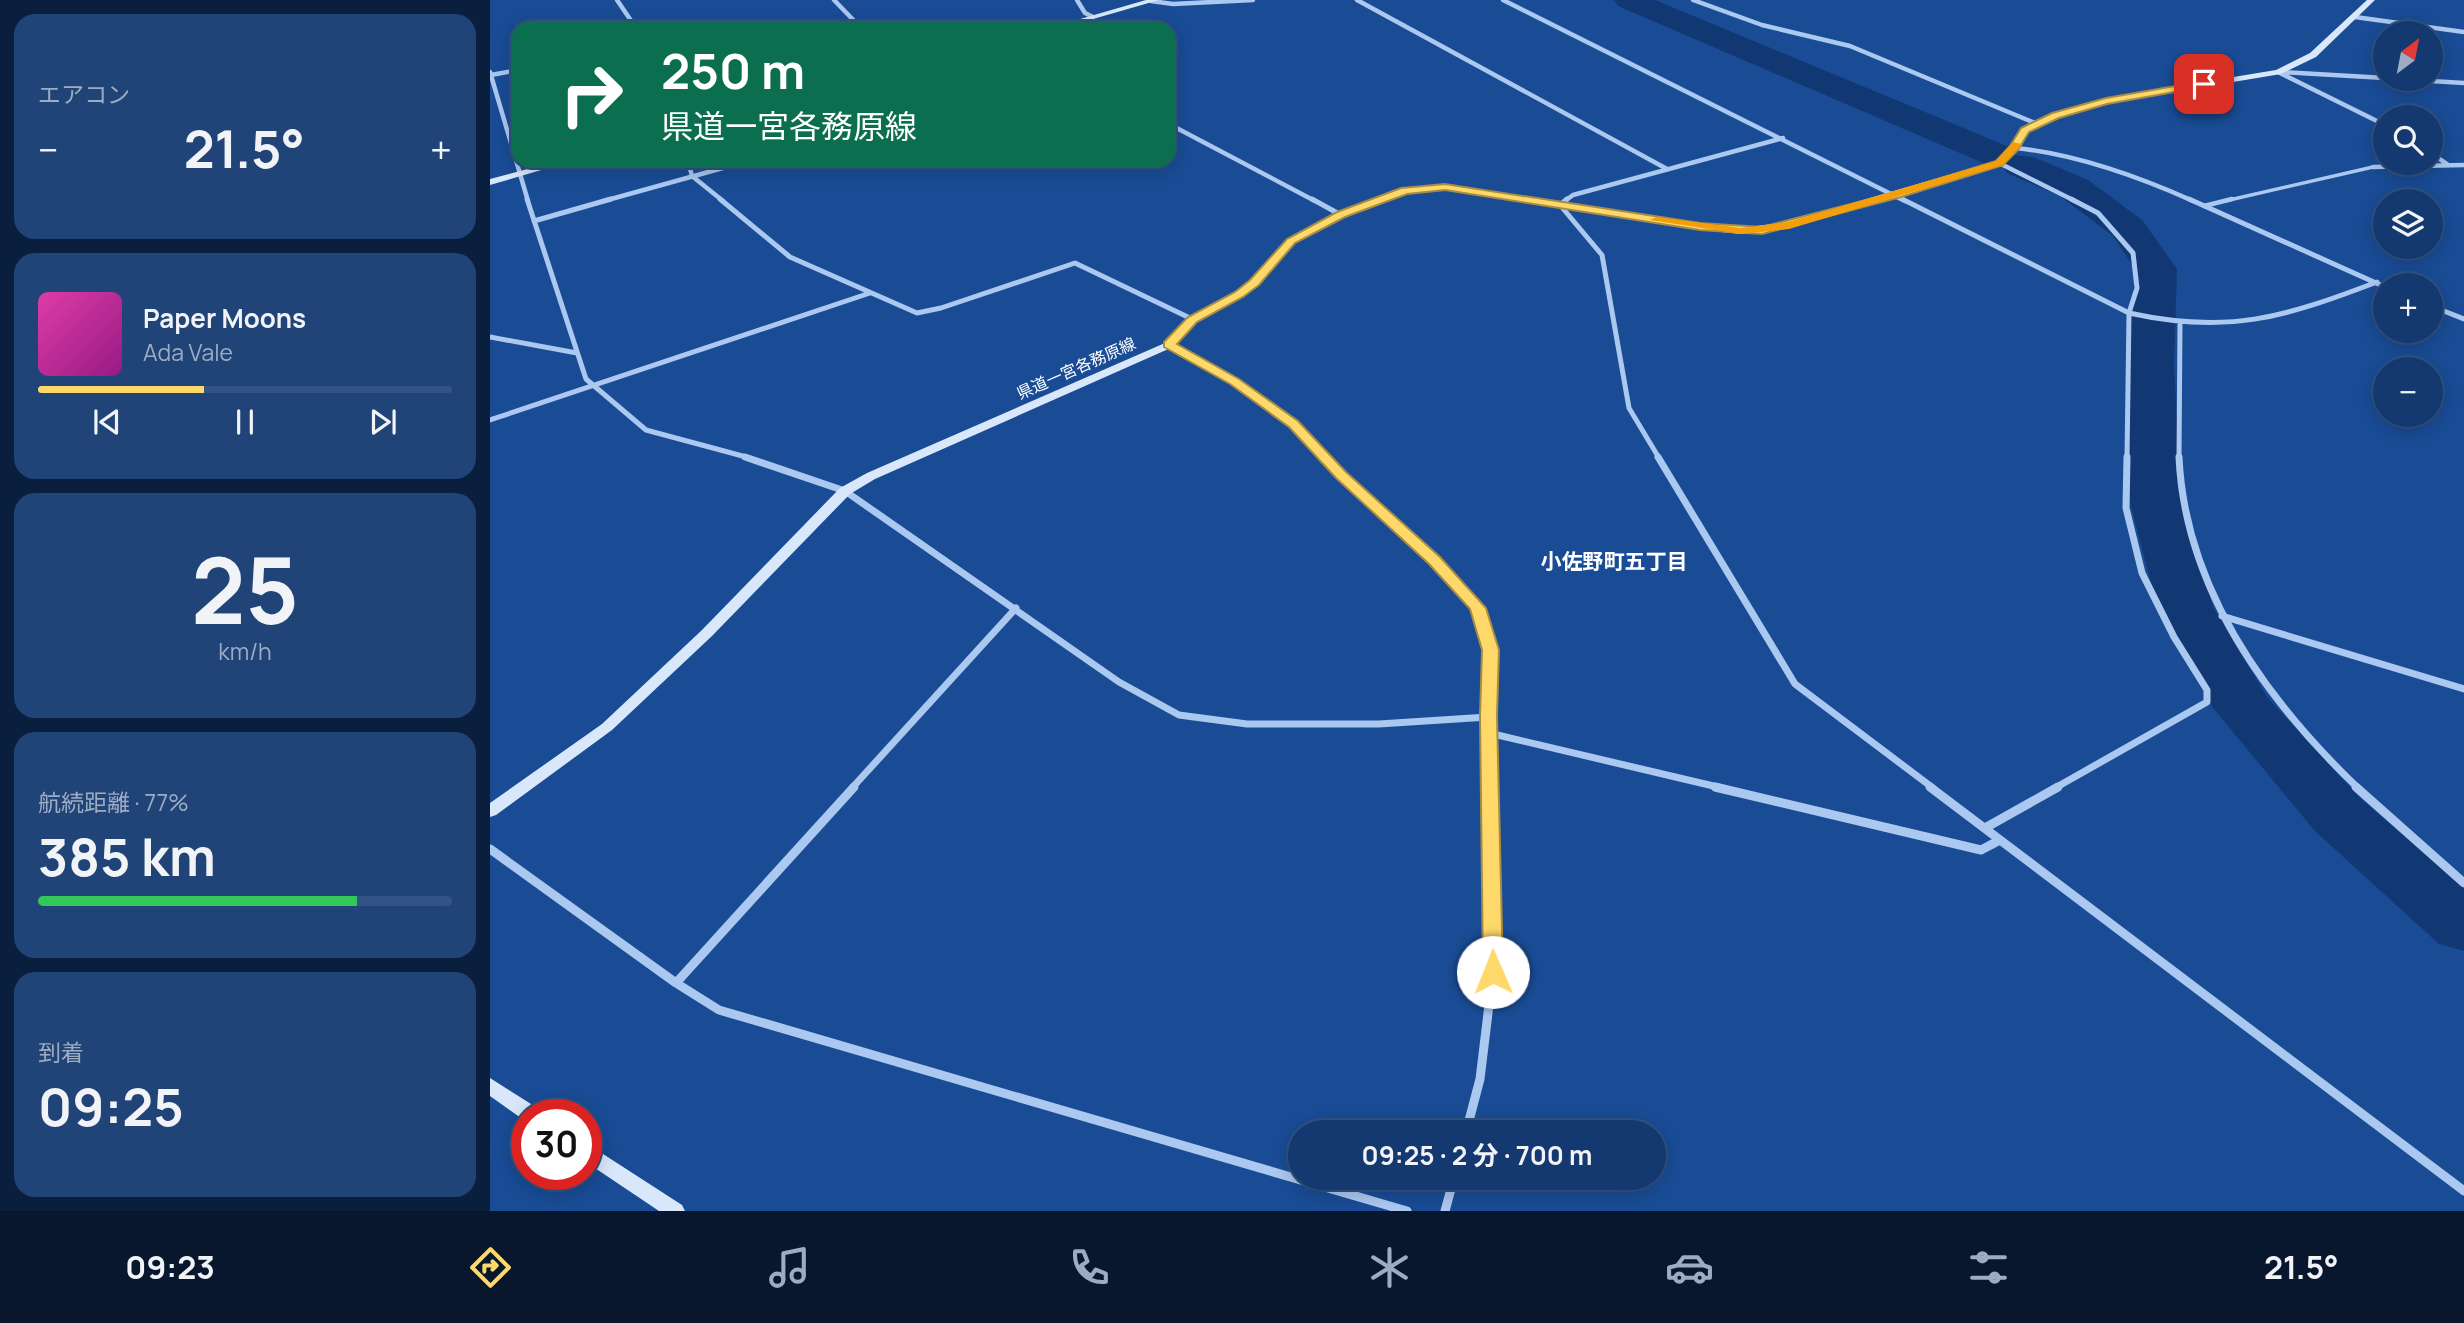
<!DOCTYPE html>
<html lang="ja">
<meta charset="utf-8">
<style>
body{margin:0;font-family:Manrope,"Noto Sans JP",sans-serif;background:#204478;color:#f1f3f6;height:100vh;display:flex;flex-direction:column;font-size:26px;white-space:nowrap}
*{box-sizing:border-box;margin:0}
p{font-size:23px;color:#9dacc3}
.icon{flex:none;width:38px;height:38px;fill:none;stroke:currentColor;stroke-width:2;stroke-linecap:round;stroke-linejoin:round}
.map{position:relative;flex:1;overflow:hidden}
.sheet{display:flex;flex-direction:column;gap:14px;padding:14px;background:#0a1f3e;width:490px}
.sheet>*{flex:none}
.hud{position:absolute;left:21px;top:21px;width:665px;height:147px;border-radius:21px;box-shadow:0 4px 18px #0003,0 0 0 2px #325383;background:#0b6e4f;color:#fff;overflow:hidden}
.needle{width:46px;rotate:32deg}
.buttons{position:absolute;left:1883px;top:21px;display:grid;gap:14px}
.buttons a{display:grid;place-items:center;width:70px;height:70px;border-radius:50%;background:#133970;box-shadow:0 4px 18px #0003,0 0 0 2px #325383;font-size:35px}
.speed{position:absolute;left:21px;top:1099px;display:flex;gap:14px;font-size:35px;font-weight:700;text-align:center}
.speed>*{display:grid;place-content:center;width:91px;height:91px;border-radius:50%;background:#133970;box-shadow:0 4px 18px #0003,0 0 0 2px #325383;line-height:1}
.speed .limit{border:10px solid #d22;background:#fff;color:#111}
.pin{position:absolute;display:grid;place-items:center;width:60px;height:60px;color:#fff;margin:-30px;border-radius:14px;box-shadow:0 4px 10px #0006}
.me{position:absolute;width:77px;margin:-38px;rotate:359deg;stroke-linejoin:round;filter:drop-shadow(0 0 5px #0008)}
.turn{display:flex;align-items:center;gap:24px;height:147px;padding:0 35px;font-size:32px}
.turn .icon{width:91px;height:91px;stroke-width:2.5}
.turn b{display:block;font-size:49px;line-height:60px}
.big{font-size:52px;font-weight:700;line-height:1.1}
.sheet .widget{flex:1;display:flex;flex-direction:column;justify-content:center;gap:10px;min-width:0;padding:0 24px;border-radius:21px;background:#204478}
.sheet .dial{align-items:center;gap:0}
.dial b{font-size:91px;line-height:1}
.song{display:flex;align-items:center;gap:21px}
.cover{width:84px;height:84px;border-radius:10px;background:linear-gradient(135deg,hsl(320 70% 55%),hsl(310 70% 35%))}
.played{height:7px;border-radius:4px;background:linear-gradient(90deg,#ffd86a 40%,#325383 40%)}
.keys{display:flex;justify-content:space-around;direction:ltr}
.heat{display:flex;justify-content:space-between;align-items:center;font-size:38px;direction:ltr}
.charge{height:10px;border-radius:5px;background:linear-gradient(90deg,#34c759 77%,#325383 0)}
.trip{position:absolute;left:798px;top:1120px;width:378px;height:70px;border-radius:35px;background:#133970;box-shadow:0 4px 18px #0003,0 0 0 2px #325383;font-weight:700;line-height:70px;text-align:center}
.dock{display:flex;height:112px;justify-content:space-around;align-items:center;background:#08172d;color:#9dacc3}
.dock .icon{width:49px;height:49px}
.dock .current{color:#ffd86a}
.dock b{font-size:32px;color:#f1f3f6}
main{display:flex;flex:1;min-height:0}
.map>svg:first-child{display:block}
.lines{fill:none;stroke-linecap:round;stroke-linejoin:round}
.river{fill:#113873;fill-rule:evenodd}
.lane-far1{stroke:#abc8f0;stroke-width:3.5}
.lane{stroke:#abc8f0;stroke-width:4.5}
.street-far3{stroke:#abc8f0;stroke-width:4.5}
.street-far2{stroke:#abc8f0;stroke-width:5}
.street-far1{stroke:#abc8f0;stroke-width:7}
.street{stroke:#abc8f0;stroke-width:9}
.secondary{fill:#d9e7fb;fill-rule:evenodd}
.route{fill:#ffd86a;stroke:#a68c45;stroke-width:2}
.slow{fill:#f59e0b}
.labels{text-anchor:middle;stroke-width:7;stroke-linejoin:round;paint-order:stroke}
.far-street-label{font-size:16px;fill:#fff;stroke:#194c95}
.neighbourhood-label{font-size:21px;font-weight:bold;fill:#fff;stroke:#194c95}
</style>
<main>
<section class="sheet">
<div class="widget"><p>エアコン</p>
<div class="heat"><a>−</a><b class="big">21.5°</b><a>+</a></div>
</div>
<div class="widget">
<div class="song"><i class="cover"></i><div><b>Paper Moons</b><p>Ada Vale</p></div></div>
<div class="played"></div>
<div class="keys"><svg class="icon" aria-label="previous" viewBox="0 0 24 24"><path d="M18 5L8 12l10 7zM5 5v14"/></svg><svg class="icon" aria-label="pause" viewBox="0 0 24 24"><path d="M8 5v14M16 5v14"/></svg><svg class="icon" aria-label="next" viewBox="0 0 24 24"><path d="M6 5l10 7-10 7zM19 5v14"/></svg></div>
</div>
<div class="widget dial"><b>25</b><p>km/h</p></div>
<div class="widget"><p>航続距離 · 77%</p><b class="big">385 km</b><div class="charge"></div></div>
<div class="widget"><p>到着</p><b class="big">09:25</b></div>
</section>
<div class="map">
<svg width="1974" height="1211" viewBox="0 0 1974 1211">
<rect width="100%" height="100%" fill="#194c95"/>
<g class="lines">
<!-- river -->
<path class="river" d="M1124,0h41l354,147 5,8 19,2 55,23 54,40 35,49 -3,97 8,136 31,105 54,90 94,102 103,88v64l-25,-7 -124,-113 -102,-123 -56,-101 -27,-105 -2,-136 7,-97 -22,-33 -53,-40 -53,-23 -5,-8 -19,-2 -365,-157z"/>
<!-- lane-far1 -->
<path class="lane-far1" d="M1735,201l148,-34"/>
<!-- lane -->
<path class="lane" d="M1714,206l28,-7"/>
<!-- street-far3 -->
<path class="street-far3" d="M127,0l19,28
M344,0l27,28
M587,0l8,13 8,4
M867,0l310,169
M1013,0l402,201
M1203,0l69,25 88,21 185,77
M661,1l22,3 80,-4
M1865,17l109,15
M0,72l38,129
M1788,72l107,53
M1791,72l104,6
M1,75l27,-5
M1907,79l67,4
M679,124l146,77
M1525,148c61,6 122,28 178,53
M1941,153l16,11
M198,161l4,15 31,25
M1509,163l76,38
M1883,167l91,-2
M114,201l144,-40
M1075,201l8,-6 210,-57"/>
<!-- street-far2 -->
<path class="street-far2" d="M37,199l59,180 60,51 104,28
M230,199l70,58 127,56 24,-5 134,-45 117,56
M822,199l29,16
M1077,199l-7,6 42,50 27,153 30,50
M1412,199l227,114c100,22 156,4 248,-31
M1581,199l27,14 35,40 4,35 -8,25 -2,145
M1699,199l196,88
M44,221l77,-22
M1941,306l33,13
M0,337l87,16
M679,345c61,35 109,61 157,113
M0,420l380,-127
M1689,458l1,-133"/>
<!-- street-far1 -->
<path class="street-far1" d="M255,457l100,34 274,191 60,33 68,9h132l109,-7
M834,457l111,104 43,47 13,42 -2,138
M1168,457l137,227 138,104
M1689,457c6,131 87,243 179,331
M1732,616l242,73
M999,733l233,55
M362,788l164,-180
M1565,788l152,-86v-12l-33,-53 -32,-64 -16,-65 1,-51"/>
<!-- street -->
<path class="street" d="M1225,787l266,63 19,-10
M1440,787l534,404
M1866,787l108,96
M1495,828l73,-41
M0,849l186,134 43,27 688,201
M186,983l178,-196
M976,1132l14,-53 13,-107 -4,-185
M955,1211l9,-33"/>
<!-- secondary -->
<path class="secondary" d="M656,0h13l-97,28h-13z
M1877,0h8l-59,57 -35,17 -174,29 -49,15 -29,14 -11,18 -16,15 -213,63 -48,6 -41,-4 -255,-40 -39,4 -16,5 -46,18 -49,26 -37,41 -15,12 -47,25 -23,26 -298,132 -25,15 -138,142 -100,94 -116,85 -6,2v-14l112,-79 100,-94 138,-142 27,-15 298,-130 23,-26 47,-25 15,-12 37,-41 51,-26 67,-25 40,-4 255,40 41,4 47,-6 208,-61 15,-14 11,-19 30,-14 54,-16 170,-28 34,-17z
M67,161h15l-82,24v-6z
M0,1078l49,31 3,6h-15l-2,6 -35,-25z
M96,1143l96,62 3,6h-26l-73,-49z"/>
</g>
<!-- route -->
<path class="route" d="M1714,81l4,5 -101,18 -48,14 -30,14 -11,18 -15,15 -102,32 -139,37 -62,-4 -255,-40 -38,4 -62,23 -50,26 -36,42 -16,12 -46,25 -20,22 62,35 59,42 48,51 94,85 46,51 13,42 -2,66 6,256 -3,5h-14l-3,-5 -3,-256 2,-66 -12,-41 -41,-45 -93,-86 -47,-51 -59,-43 -66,-37v-5l24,-25 47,-25 15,-12 37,-41 50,-27 64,-24 44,-4 255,39 62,4 131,-34 103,-32 14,-15 11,-18 31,-15 54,-15z"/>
<!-- slow -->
<path class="slow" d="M1523,142l9,2 -19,21 -214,64 -48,5 -91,-14 6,-3 85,11 47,-6 208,-61z"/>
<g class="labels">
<!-- far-street labels -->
<g class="far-street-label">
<text transform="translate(586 368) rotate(-24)" y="6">県道一宮各務原線</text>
</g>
<!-- neighbourhood labels -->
<g class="neighbourhood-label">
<text x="1124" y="569">小佐野町五丁目</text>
</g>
</g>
</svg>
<div class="buttons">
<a><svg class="needle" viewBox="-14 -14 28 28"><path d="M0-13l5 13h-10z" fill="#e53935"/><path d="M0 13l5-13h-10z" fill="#9dacc3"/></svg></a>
<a><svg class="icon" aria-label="search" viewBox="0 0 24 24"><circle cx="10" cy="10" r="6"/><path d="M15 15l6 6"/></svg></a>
<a><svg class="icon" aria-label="layers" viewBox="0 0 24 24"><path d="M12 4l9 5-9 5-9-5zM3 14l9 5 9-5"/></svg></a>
<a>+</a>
<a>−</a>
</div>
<div class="speed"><div class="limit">30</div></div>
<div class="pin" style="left:1714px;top:84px;background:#d93025"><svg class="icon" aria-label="arrive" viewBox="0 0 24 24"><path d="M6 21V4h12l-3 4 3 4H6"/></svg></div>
<svg class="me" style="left:1003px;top:972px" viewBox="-20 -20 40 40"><circle r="19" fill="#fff"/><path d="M0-13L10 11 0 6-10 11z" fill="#ffd86a"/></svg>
<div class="trip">09:25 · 2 分 · 700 m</div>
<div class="hud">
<div class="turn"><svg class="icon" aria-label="right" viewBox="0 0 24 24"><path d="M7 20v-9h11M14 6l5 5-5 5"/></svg><div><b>250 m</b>県道一宮各務原線</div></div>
</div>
</div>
</main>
<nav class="dock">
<b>09:23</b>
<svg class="icon current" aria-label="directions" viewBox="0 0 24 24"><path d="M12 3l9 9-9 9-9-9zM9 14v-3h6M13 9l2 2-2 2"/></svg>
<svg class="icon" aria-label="music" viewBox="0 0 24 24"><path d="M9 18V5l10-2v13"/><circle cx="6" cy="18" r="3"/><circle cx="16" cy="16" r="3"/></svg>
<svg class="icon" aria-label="phone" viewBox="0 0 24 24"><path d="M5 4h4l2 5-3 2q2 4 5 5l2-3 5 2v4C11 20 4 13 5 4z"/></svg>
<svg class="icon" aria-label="climate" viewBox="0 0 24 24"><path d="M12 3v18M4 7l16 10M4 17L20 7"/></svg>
<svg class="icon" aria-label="car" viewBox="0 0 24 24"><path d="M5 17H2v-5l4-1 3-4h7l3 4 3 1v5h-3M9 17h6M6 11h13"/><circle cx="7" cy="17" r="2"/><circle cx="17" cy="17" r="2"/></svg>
<svg class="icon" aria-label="filters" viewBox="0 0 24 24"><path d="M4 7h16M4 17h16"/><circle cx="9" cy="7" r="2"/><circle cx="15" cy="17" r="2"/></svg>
<b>21.5°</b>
</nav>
